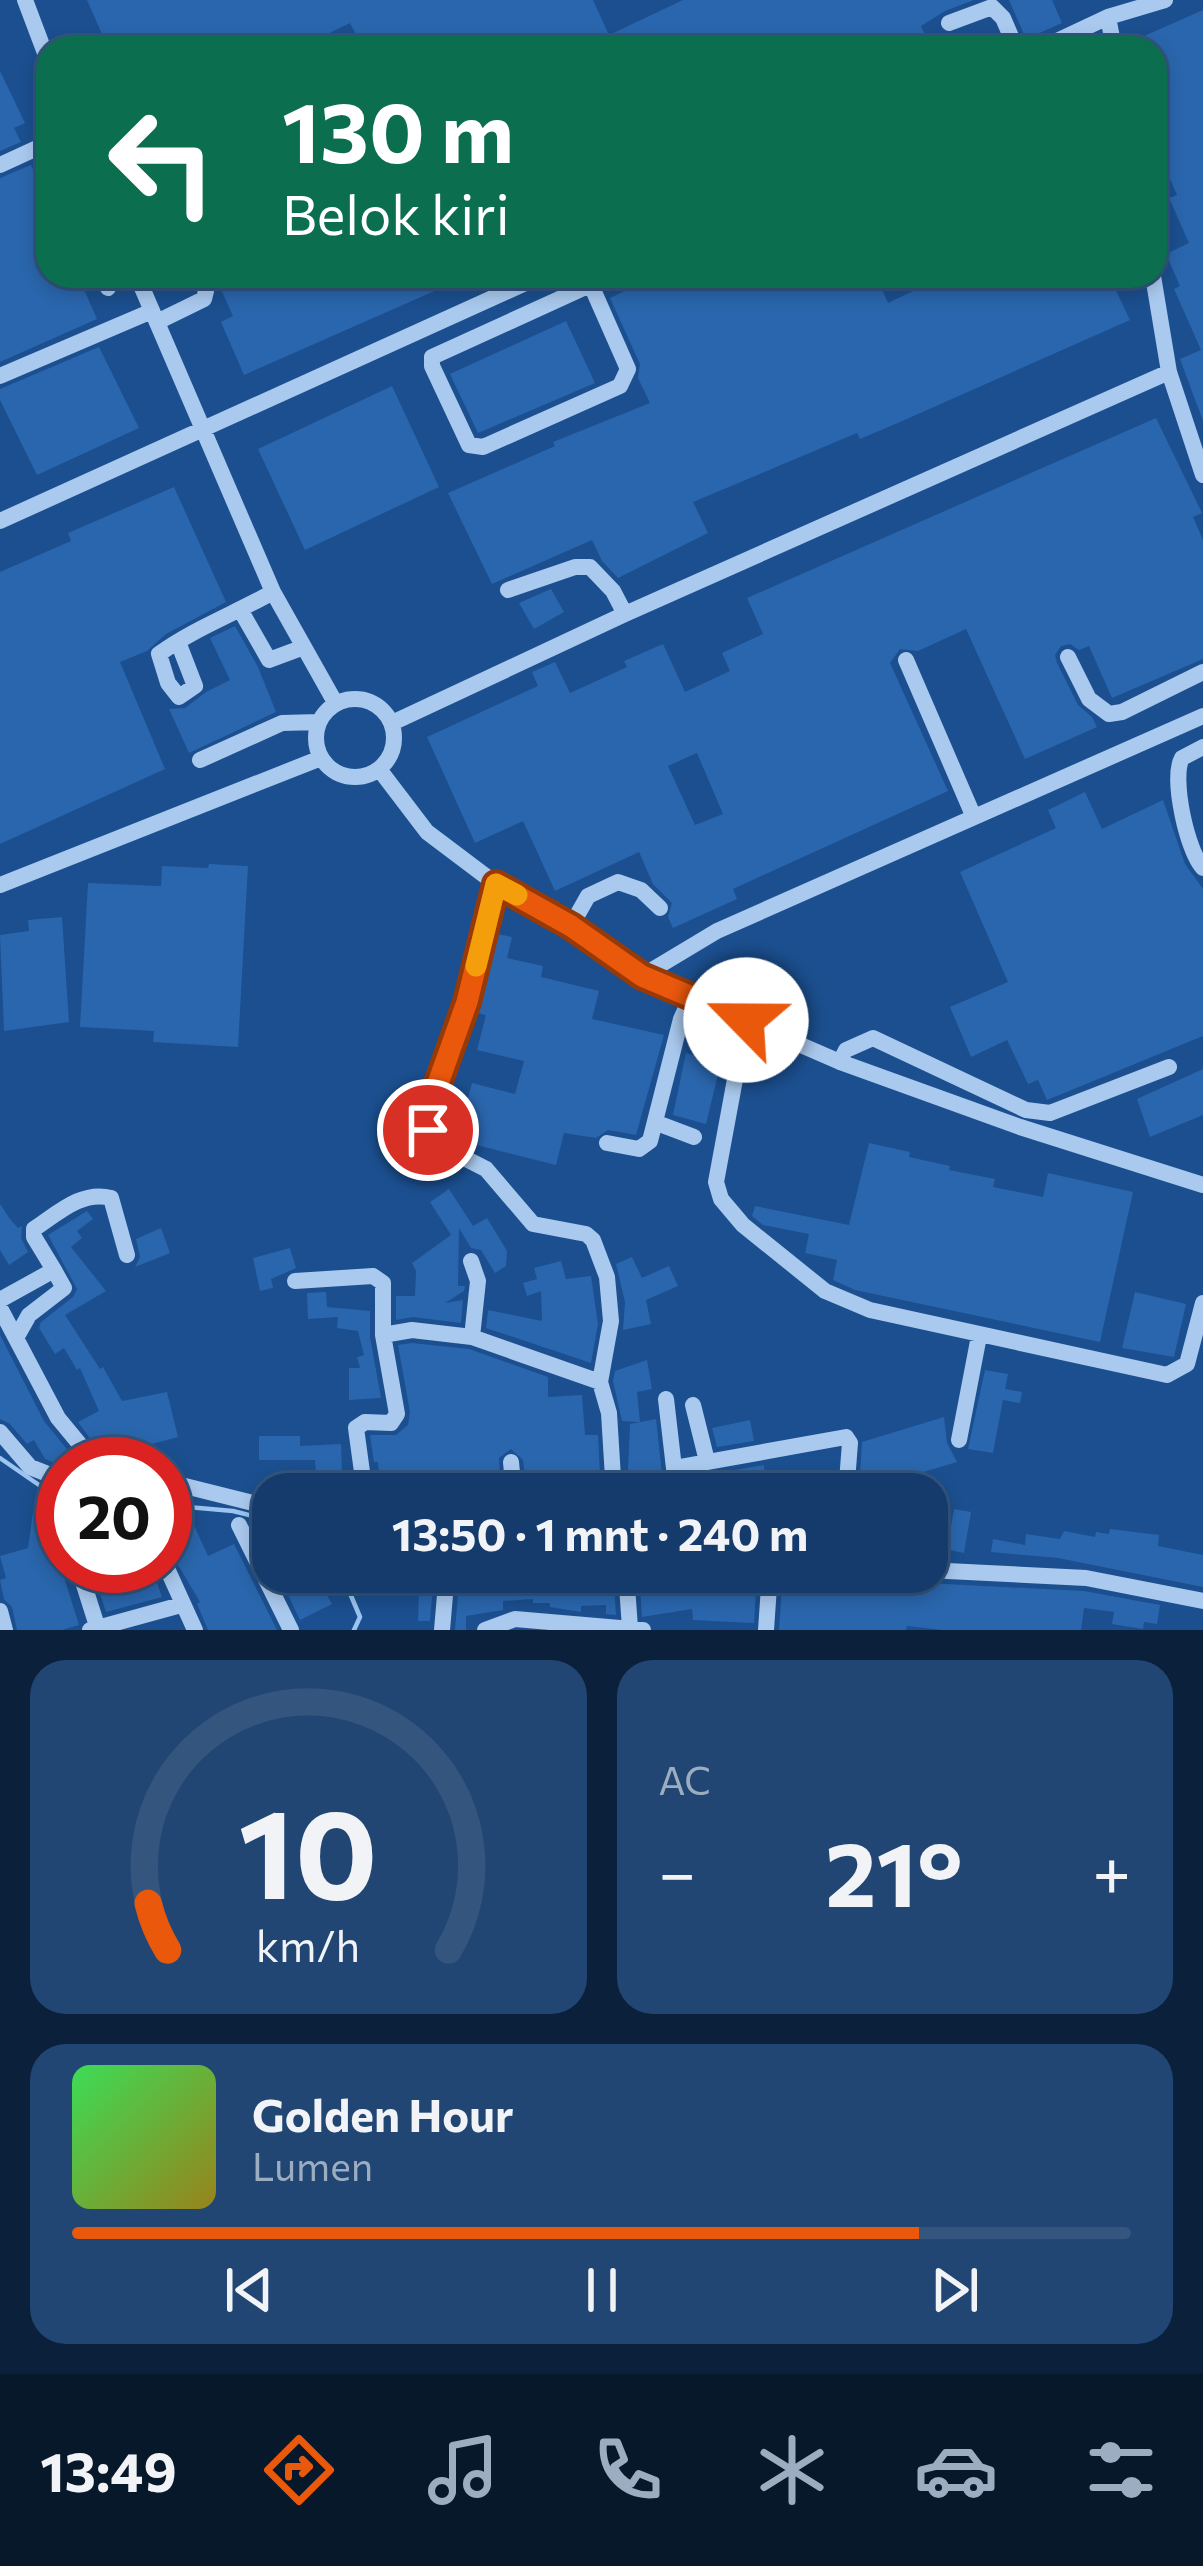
<!DOCTYPE html>
<html lang="id">
<meta charset="utf-8">
<style>
body{margin:0;font-family:Commissioner,sans-serif;background:#214673;color:#f1f3f6;height:100vh;display:flex;flex-direction:column;font-size:45px;white-space:nowrap}
*{box-sizing:border-box;margin:0}
p{font-size:39px;color:#9dadc1}
.icon{flex:none;width:66px;height:66px;fill:none;stroke:currentColor;stroke-width:2;stroke-linecap:round;stroke-linejoin:round}
.map{position:relative;height:1630px;overflow:hidden}
.side{display:flex;flex-direction:column;gap:30px;padding:30px;background:#0b203b;flex:1}
.side>*{flex:none}
.guide{position:absolute;left:36px;top:36px;width:1131px;height:252px;border-radius:36px;box-shadow:0 6px 18px #0003,0 0 0 3px #33557e;background:#0b6e4f;color:#fff;overflow:hidden}
.speed{position:absolute;left:36px;top:1437px;display:flex;gap:24px;font-size:60px;font-weight:700;text-align:center}
.speed>*{display:grid;place-content:center;width:156px;height:156px;border-radius:50%;background:#143b6b;box-shadow:0 6px 18px #0003,0 0 0 3px #33557e;line-height:1}
.speed .limit{border:18px solid #d22;background:#fff;color:#111}
.pin{position:absolute;display:grid;place-items:center;width:102px;height:102px;color:#fff;margin:-51px;border:6px solid #fff;border-radius:50%;box-shadow:0 3px 12px #0007}
.me{position:absolute;width:132px;margin:-66px;rotate:293deg;stroke-linejoin:round;filter:drop-shadow(0 0 9px #0008)}
.turn{display:flex;align-items:center;gap:42px;height:252px;padding:0 48px;font-size:54px}
.turn .icon{width:156px;height:156px;stroke-width:2.5}
.turn b{display:block;font-size:84px;line-height:102px}
.big{font-size:90px;font-weight:700;line-height:1.1}
.side .card{flex:1;display:flex;flex-direction:column;justify-content:center;gap:18px;min-width:0;padding:0 42px;border-radius:36px;background:#214673}
.side .dial{align-items:center;gap:0}
.dial svg{height:312px;overflow:visible;fill:none;stroke:#33557e;stroke-width:7;stroke-linecap:round;text-anchor:middle}
.dial text{fill:#f1f3f6;stroke:none}
.song{display:flex;align-items:center;gap:36px}
.cover{width:144px;height:144px;border-radius:18px;background:linear-gradient(135deg,hsl(130 70% 55%),hsl(50 70% 35%))}
.played{height:12px;border-radius:6px;background:linear-gradient(90deg,#ea580c 80%,#33557e 80%)}
.keys{display:flex;justify-content:space-around;direction:ltr}
.heat{display:flex;justify-content:space-between;align-items:center;font-size:66px;direction:ltr}
.side .tiles{flex:1;display:grid;gap:30px;grid-template-columns:1fr 1fr}
.card:last-child{grid-column:span 2}
.trip{position:absolute;left:252px;top:1473px;width:696px;height:120px;border-radius:36px;background:#143b6b;box-shadow:0 6px 18px #0003,0 0 0 3px #33557e;font-weight:700;line-height:120px;text-align:center}
.dock{display:flex;height:192px;justify-content:space-around;align-items:center;background:#08182b;color:#9dadc1}
.dock .icon{width:84px;height:84px}
.dock .on{color:#ea580c}
.dock b{font-size:54px;color:#f1f3f6}
.map>svg:first-child{display:block}
.lines{fill:none;stroke-linecap:round;stroke-linejoin:round}
.stream{stroke:#9cc4f0;stroke-width:4.5}
.building{fill:#2a66ad;fill-rule:evenodd}
.minor{stroke:#a9c9ee;stroke-width:16}
.route-casing{stroke:#983908;stroke-width:30}
.route{stroke:#ea580c;stroke-width:21}
.slow{stroke:#f59e0b;stroke-width:21}
</style>
<div class="map">
<svg width="1203" height="1630" viewBox="0 0 1203 1630">
<rect width="100%" height="100%" fill="#1b4f8f"/>
<g class="lines">
<!-- stream -->
<path class="stream" d="M0,1458l39,27 24,5
M165,1505l68,6 40,10
M341,1572l19,45 -6,13"/>
</g>
<!-- building -->
<path class="building" d="M87,0h506l16,35 74,-35h291l-29,11 -24,15 10,22h-568l-13,-25 -51,25h-191z
M1009,0h43l10,23 -36,16z
M1203,10v411l-23,-62 21,-9 -27,-61 6,-3 -14,-32 23,-11 -20,-45 8,-3 -22,-50v-97h-29v-4z
M0,71l25,52 -11,5 7,14 -21,9z
M31,165l17,39v72h30l19,43 -97,43v-184z
M215,276h218l6,13 -195,86 -23,-53 12,-6z
M656,276h220l12,27 44,-21 -3,-6h180l21,44 -230,102 -40,17 -3,-6 -164,69 15,31 -90,45 -16,-17 -10,-21 -100,44 -44,-91 107,-47 -2,-4 97,-39 -12,-25 2,-14 -30,-66z
M566,321l29,62 -117,50 -28,-59z
M99,347l40,81 -102,47 -37,-75v-11z
M392,386l47,101 -134,63 -47,-101z
M1156,418l46,95 -9,4 10,23v119l-91,39 -23,-52 -10,4 -9,-6 -9,2 -6,9 2,8 21,42 14,12 5,10 -72,32 -59,-130 -48,22 -18,-2 -10,14 58,128 -215,98 4,10 -64,29 -5,-11 4,-14 -19,-19 -14,-32 -84,39 -32,-70 -48,22 -48,-106 111,-51 -6,-14 23,-10 15,31 57,-26 -3,-6 39,-17 22,48 45,-21 -8,-18 41,-19 -16,-36zM697,753l26,61 -28,11 -27,-59z
M174,487l52,115 -60,32 -19,17 -27,11 45,107 -165,75v-272l71,-31 -3,-8z
M551,589l13,23 -30,17 -15,-26z
M235,626l23,41 18,45 -87,41 -20,-44 16,-1 21,-16 24,-12 -20,-42z
M1085,792l17,37 61,-29 22,64 18,25v147l-156,64 -9,-20 -10,4 -21,-44 -36,17 -21,-50 58,-25 -48,-110 96,-44 -8,-18z
M209,864l39,2 -10,181 -85,-5 1,-11 -74,-4 8,-144 73,3 1,-20 46,2z
M62,917l7,105 -65,9 -4,-96 29,-4 -1,-11z
M497,934l15,3 -5,21 36,8 -2,11 58,14 -7,28 72,16 -28,100 -28,-5 -12,8 -32,-5 -8,32 -99,-25 15,-57 43,11 9,-33 -47,-11 9,-35 -9,-2z
M686,1053l35,9 -15,62 -33,-9z
M1203,1069v46l-53,22 -13,-38z
M869,1143l41,9 -1,5 41,9 -1,4 46,9 -2,8 50,10 5,-24 85,19 -33,150 -245,-52 -22,-10 4,-20 -32,-7 4,-19 -46,-9 -11,-9 3,-10 94,19z
M449,1189l24,37 14,-8 20,33 -1,15 -11,7 -14,-23 -10,-2 -12,-20 -1,58h7l-1,5 -19,12 18,-3 -2,23 -48,-6 -17,3v-24h19l1,-25 -4,-8 39,-28 -21,-33z
M0,1204l10,15 8,9 4,-2 -1,12 7,14 -19,13 -9,-15z
M87,1211l6,8 -16,12 5,7 -11,9 35,44 -41,24 35,54 3,-2 19,34 45,-9 11,45 -26,7 3,20h-20l-1,-11 -25,11 -31,-42 21,-11 -19,-43 -3,2 -13,-22 -9,6 -16,-26 2,-6 32,-25 4,-8 -29,-54z
M161,1228l9,25 -35,14 5,-10 -4,-18z
M290,1248l6,20 -25,11 2,9 -13,3 -7,-33z
M632,1257l10,21 27,-12 9,20 -32,14 5,24 -28,6 2,-28 -9,-38z
M561,1261l5,18 25,-3 7,48 -7,39 -105,-35 2,-18 54,11 -1,-30 -14,5 -4,-13 14,-4 -3,-11z
M326,1292l1,15 43,4v26l11,61 -32,2v-32h11l-3,-11 7,-2 -6,-24 -21,-3 1,-11 -30,2 -1,-26z
M1135,1292l51,12 -12,53 -52,-9z
M0,1335l44,86 35,43 -16,2 -18,-7 -11,-19 -7,4 -17,-20 -10,-5z
M412,1343l57,6 79,28v20l34,-2 3,40h13l3,59h-74l-4,-34 -12,-11 -12,9 2,36h-18v-5l-32,5h-36v-6l-35,2 -2,-28h-4l-4,-27h26l12,-10 2,-13 -12,-67z
M647,1360l5,29 -15,3 3,30 -18,-1 -9,-40 2,-10z
M985,1370l23,4 -3,15 17,3 -2,11 -17,-3 -10,53 -25,-4z
M944,1417l3,26 10,19 -98,29 3,-49z
M656,1419l8,74h-37l3,-69z
M750,1420l4,21 -37,6 -5,-19z
M259,1436h41v10l41,-2 1,29 -26,1 -1,-14h-56z
M764,1465v19l-40,-1v11h-34l-2,-16z
M954,1509l17,3 -7,41 -14,-3 -2,8 -21,-1v-23l22,4z
M33,1512l27,1 -1,18h-5l3,24 22,70 -17,5h-45l-5,-23 -8,-8 -4,-19 6,-2 -6,-22 28,-8z
M193,1523l15,33 26,-12 43,86h-69l-11,-26 3,-2 -35,-59v-8z
M1110,1529l49,6 -1,11 45,9v32l-145,-29 -67,-6 2,-13 32,6 1,-11 34,5 4,-8 31,6 1,-5 13,2z
M91,1566h60l11,31 -56,15z
M277,1572h28l14,24 6,-4 7,12 -32,16z
M363,1572h71l-4,49h-12l1,-32 -56,-1z
M460,1572h153l3,43 -10,-1v-9l-25,1v6l-31,-5v-4h-17v-4l-30,2v9l-37,6v14h-11z
M639,1572l118,1 -3,50 -61,-3 -1,-11 -50,8z
M783,1572h130l13,11 158,8 76,14 -3,19 -13,-2 -1,7 -31,-5 2,-12 -30,-4 -3,22h-138l-36,-4 -1,4h-127z"/>
<g class="lines">
<!-- minor -->
<path class="minor" d="M25,0l23,61
M1108,17l6,31
M949,23l43,-16 11,11 13,30
M1042,48l66,-31 57,-17
M0,165l48,-22
M102,276l6,12
M137,276l136,316 63,112
M587,276l41,93 -8,17 -137,61 -14,-2 -37,-79v-9l158,-72
M1153,276l16,96 34,103
M157,322l47,-23 2,-8 -6,-15
M0,376l152,-65
M0,521l541,-245
M508,590l67,-23h15l23,24 12,23
M241,611l28,49 35,-13
M178,642l17,44 -16,11 -11,-14 -9,-29c34,-25 77,-41 114,-62
M1068,657l21,42 20,15 13,-2 81,-40
M906,660l67,155
M316 738a39 39 0 1 1 78 0a39 39 0 1 1-78 0Z
M392,723l233,-109 544,-242
M1203,747l-21,11c-11,20 5,93 21,110
M200,760l82,-37 37,-1
M379,769l48,63 69,52 75,42 71,50 198,86 180,65 183,58
M496,884l-29,118 -41,115 2,13 9,14 49,25 47,55 53,10 7,6 14,37 4,44 -11,61 9,31 5,81
M0,885l321,-127
M571,926l17,-30 30,-14 23,8 19,18
M642,976l75,-45 486,-215
M746,1020l-30,162 5,17 22,26 82,66 45,19 297,65 20,-11 16,-61
M840,1062l6,-12 27,-12 153,72 24,3 119,-46
M657,1123l37,14
M607,1143l32,6 11,-8 31,-122 10,-22
M471,1261l7,20 -6,56
M295,1281l78,-5 10,7v52l14,79 -6,9 -26,-1 -9,6 9,66
M0,1300l54,-30 -20,-33v-8c24,-16 48,-39 77,-31l16,57
M0,1308l58,110 38,46
M383,1335l29,-5 60,7 128,45
M16,1338l13,-23 35,-27 -10,-18
M666,1399l11,95
M693,1405l14,56
M0,1432l30,35 33,13
M959,1440l20,-104
M511,1462l3,32
M674,1468l172,-31 4,6 -4,51
M165,1481l108,27
M239,1525l52,105
M165,1564l30,66
M78,1566l20,63
M927,1570l159,8 117,23
M626,1572l4,56
M0,1611l5,19
M90,1630l91,-25
M442,1630l5,-58
M485,1630l30,-11 128,11
M766,1630l4,-58"/>
</g>
<g class="lines">
<defs>
<path id="route" d="M428,1130l-2,-13 41,-115 29,-118 75,42 71,50 104,44"/>
</defs>
<!-- route casing -->
<use href="#route" class="route-casing"/>
<!-- route -->
<use href="#route" class="route"/>
<!-- slow -->
<path class="slow" d="M476,966l20,-82 21,11"/>
</g>
</svg>
<div class="speed"><div class="limit">20</div></div>
<div class="pin" style="left:428px;top:1130px;background:#d93025"><svg class="icon" aria-label="arrive" viewBox="0 0 24 24"><path d="M6 21V4h12l-3 4 3 4H6"/></svg></div>
<svg class="me" style="left:746px;top:1020px" viewBox="-20 -20 40 40"><circle r="19" fill="#fff"/><path d="M0-13L10 11 0 6-10 11z" fill="#ea580c"/></svg>
<div class="trip">13:50 · 1 mnt · 240 m</div>
<div class="guide">
<div class="turn"><svg class="icon" aria-label="left" viewBox="0 0 24 24"><path d="M17 20v-9H6M10 6l-5 5 5 5"/></svg><div><b>130 m</b>Belok kiri</div></div>
</div>
</div>
<section class="side">
<div class="tiles">
<div class="card dial"><svg viewBox="0 0 100 80">
<path d="M14 69A42 42 0 1 1 86 69"/>
<path d="M14 69A42 42 0 0 1 9 57" stroke="#ea580c"/>
<text x="50" y="56" font-size="32" font-weight="700">10</text>
<text x="50" y="72" font-size="11">km/h</text>
</svg></div>
<div class="card"><p>AC</p>
<div class="heat"><a>−</a><b class="big">21°</b><a>+</a></div>
</div>
<div class="card">
<div class="song"><i class="cover"></i><div><b>Golden Hour</b><p>Lumen</p></div></div>
<div class="played"></div>
<div class="keys"><svg class="icon" aria-label="previous" viewBox="0 0 24 24"><path d="M18 5L8 12l10 7zM5 5v14"/></svg><svg class="icon" aria-label="pause" viewBox="0 0 24 24"><path d="M8 5v14M16 5v14"/></svg><svg class="icon" aria-label="next" viewBox="0 0 24 24"><path d="M6 5l10 7-10 7zM19 5v14"/></svg></div>
</div>
</div>
</section>
<nav class="dock">
<b>13:49</b>
<svg class="icon on" aria-label="directions" viewBox="0 0 24 24"><path d="M12 3l9 9-9 9-9-9zM9 14v-3h6M13 9l2 2-2 2"/></svg>
<svg class="icon" aria-label="music" viewBox="0 0 24 24"><path d="M9 18V5l10-2v13"/><circle cx="6" cy="18" r="3"/><circle cx="16" cy="16" r="3"/></svg>
<svg class="icon" aria-label="phone" viewBox="0 0 24 24"><path d="M5 4h4l2 5-3 2q2 4 5 5l2-3 5 2v4C11 20 4 13 5 4z"/></svg>
<svg class="icon" aria-label="climate" viewBox="0 0 24 24"><path d="M12 3v18M4 7l16 10M4 17L20 7"/></svg>
<svg class="icon" aria-label="car" viewBox="0 0 24 24"><path d="M5 17H2v-5l4-1 3-4h7l3 4 3 1v5h-3M9 17h6M6 11h13"/><circle cx="7" cy="17" r="2"/><circle cx="17" cy="17" r="2"/></svg>
<svg class="icon" aria-label="filters" viewBox="0 0 24 24"><path d="M4 7h16M4 17h16"/><circle cx="9" cy="7" r="2"/><circle cx="15" cy="17" r="2"/></svg>
</nav>
